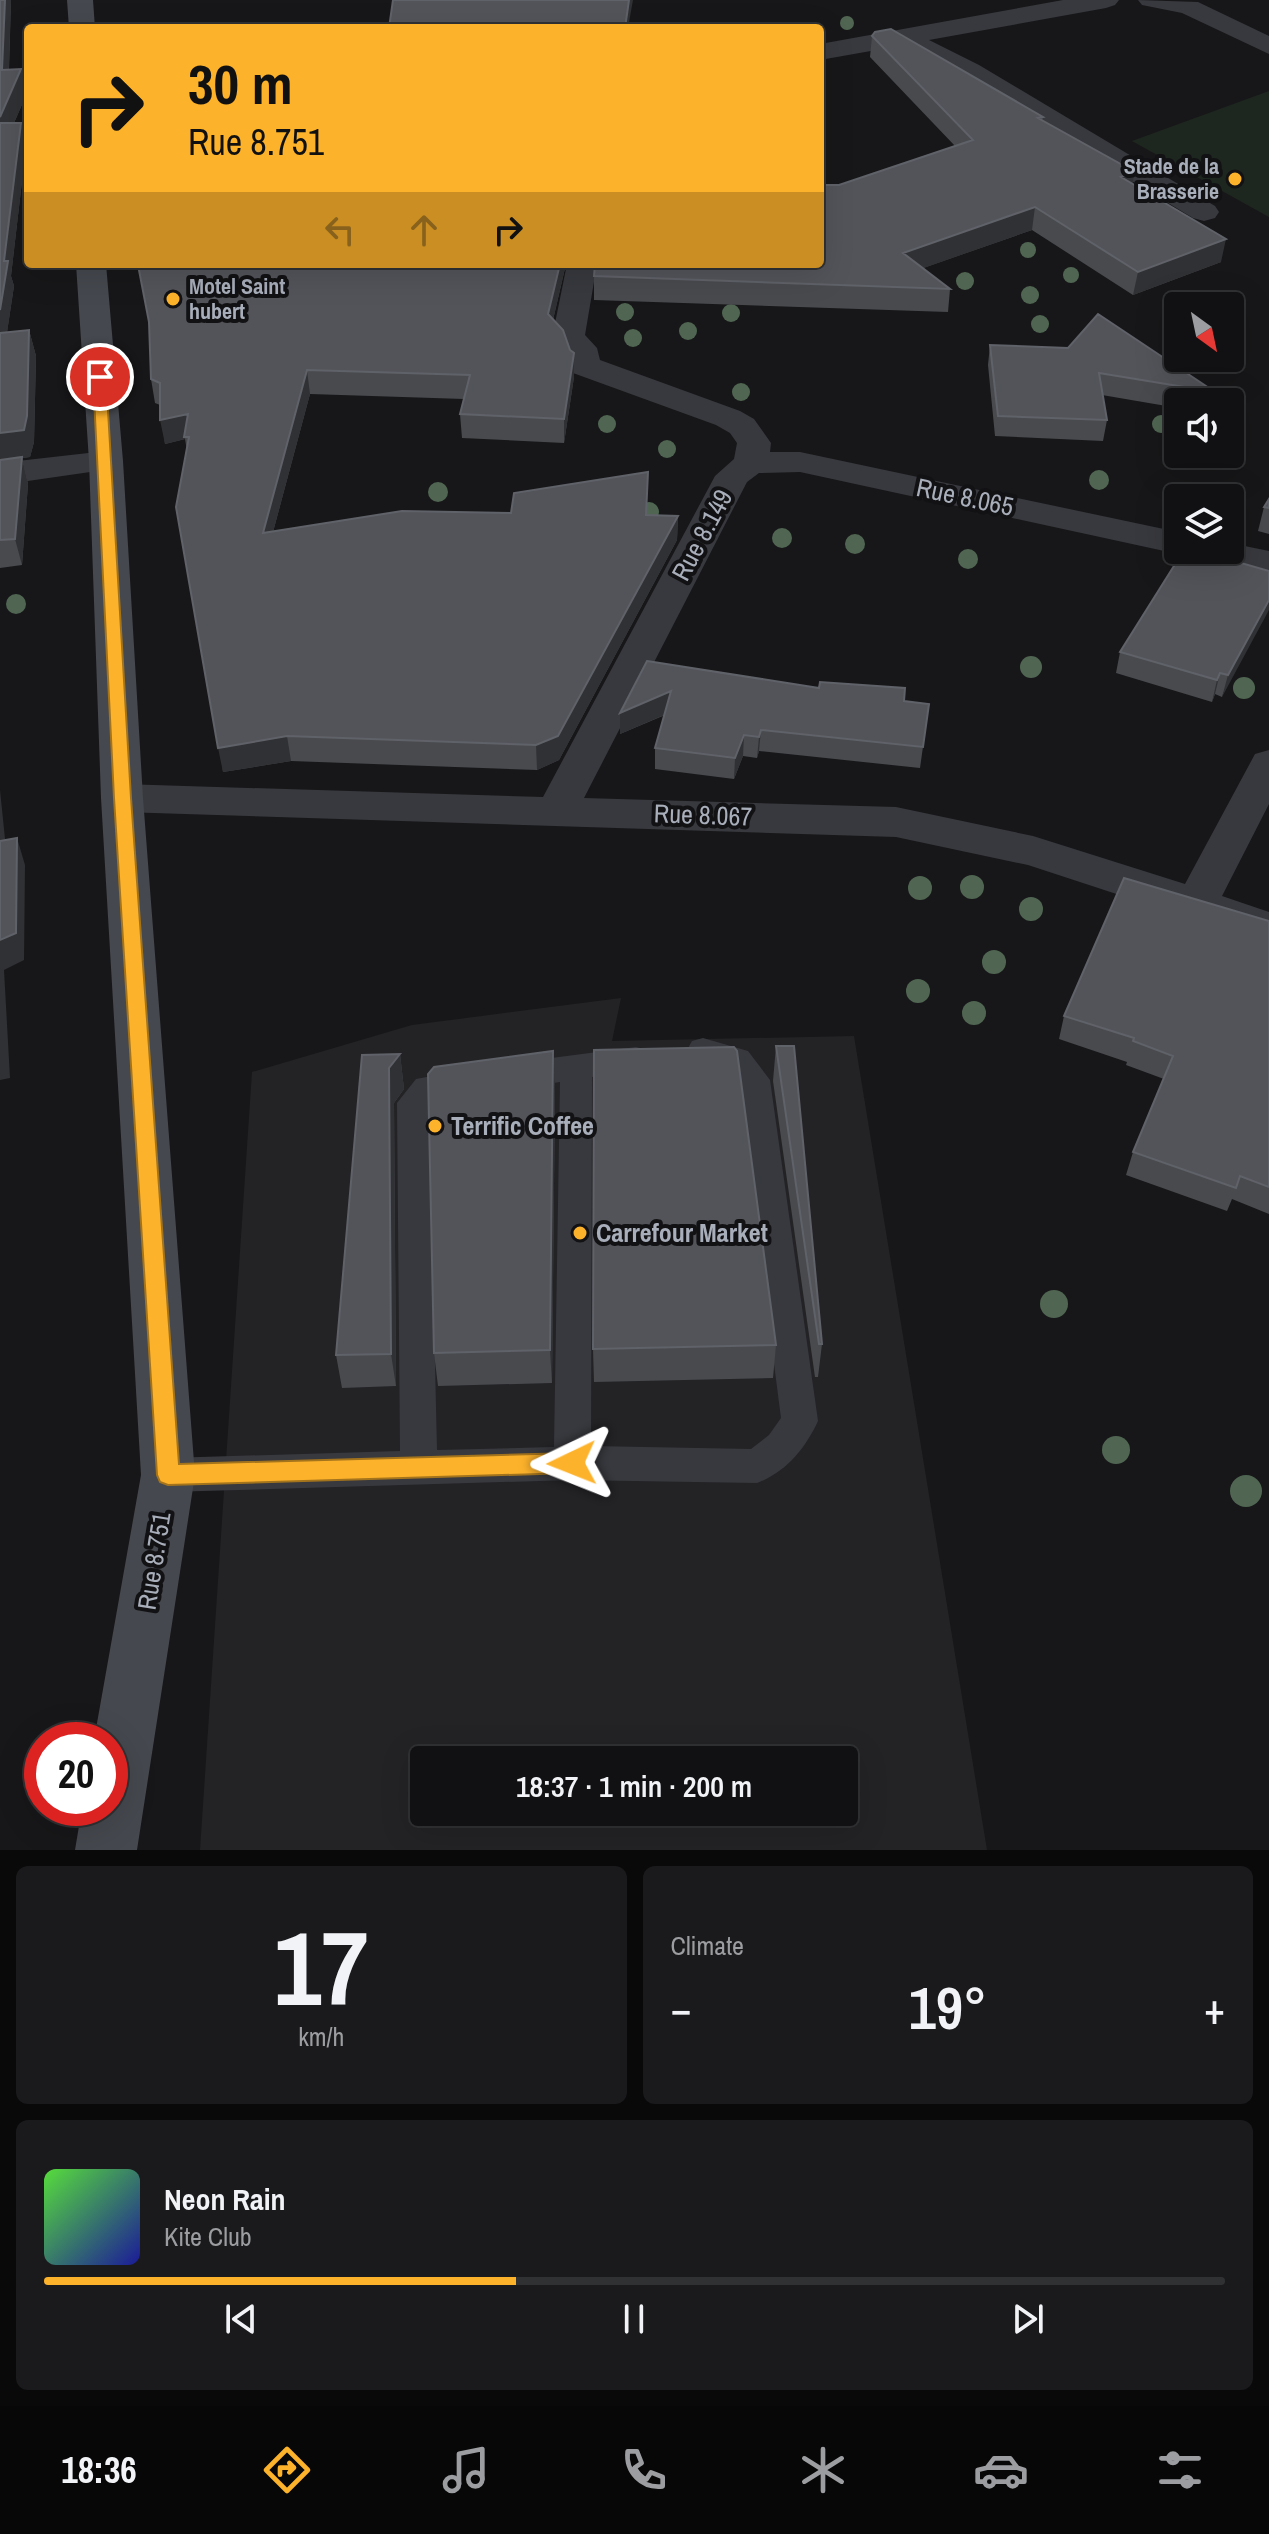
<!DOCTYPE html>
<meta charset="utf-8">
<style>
body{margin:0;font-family:"Archivo Narrow",sans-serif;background:#1a1a1c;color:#f1f3f6;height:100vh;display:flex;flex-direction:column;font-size:30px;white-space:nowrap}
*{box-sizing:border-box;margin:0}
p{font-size:26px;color:#9c9da0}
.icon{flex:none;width:44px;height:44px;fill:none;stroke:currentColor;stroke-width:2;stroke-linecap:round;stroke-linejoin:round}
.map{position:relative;height:1850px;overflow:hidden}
.side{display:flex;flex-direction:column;gap:16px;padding:16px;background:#09090a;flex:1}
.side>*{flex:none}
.guide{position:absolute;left:24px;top:24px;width:800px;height:244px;border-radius:8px;box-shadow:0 8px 32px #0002,0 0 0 2px #303133;background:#fdb22b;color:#111;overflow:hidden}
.needle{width:52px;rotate:147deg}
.buttons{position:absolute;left:1164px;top:292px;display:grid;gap:16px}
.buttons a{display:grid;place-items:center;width:80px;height:80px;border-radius:8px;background:#111113;box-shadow:0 8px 32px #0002,0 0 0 2px #303133;font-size:40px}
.speed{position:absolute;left:24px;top:1722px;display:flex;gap:16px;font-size:40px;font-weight:700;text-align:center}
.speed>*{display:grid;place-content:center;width:104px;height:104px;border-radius:50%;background:#111113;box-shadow:0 8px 32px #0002,0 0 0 2px #303133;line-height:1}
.speed .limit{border:12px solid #d22;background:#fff;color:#111}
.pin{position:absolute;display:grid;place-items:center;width:68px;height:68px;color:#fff;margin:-34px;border:4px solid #fff;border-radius:50%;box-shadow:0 2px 8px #0007}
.me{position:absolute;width:88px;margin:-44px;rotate:268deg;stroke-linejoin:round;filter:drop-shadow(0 0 6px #0008)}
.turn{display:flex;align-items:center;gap:28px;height:168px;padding:0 32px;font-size:36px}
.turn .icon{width:104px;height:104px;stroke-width:2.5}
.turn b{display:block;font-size:56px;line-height:68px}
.lanes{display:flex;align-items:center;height:76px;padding:0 32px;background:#0003;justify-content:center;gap:40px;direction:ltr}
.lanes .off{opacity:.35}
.big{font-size:60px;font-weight:600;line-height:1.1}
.side .card{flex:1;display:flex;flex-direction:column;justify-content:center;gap:12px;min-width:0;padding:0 28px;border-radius:12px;background:#1a1a1c}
.side .dial{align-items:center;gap:0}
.dial b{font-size:104px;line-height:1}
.song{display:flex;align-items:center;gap:24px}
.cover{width:96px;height:96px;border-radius:12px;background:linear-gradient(135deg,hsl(110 70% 55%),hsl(240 70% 35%))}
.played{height:8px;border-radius:4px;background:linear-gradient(90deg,#fdb22b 40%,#303133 40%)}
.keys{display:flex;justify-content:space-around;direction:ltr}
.heat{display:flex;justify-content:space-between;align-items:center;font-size:44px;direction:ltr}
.side .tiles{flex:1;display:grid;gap:16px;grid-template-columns:1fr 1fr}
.card:last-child{grid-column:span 2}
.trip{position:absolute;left:410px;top:1746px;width:448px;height:80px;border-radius:8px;background:#111113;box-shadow:0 8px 32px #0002,0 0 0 2px #303133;font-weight:600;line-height:80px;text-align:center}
.tab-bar{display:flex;height:128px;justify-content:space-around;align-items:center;background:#070708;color:#9c9da0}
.tab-bar .icon{width:56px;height:56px}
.tab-bar .selected{color:#fdb22b}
.tab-bar b{font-size:36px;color:#f1f3f6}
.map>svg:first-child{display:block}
.built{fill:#232326;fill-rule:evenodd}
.green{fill:#1e271f}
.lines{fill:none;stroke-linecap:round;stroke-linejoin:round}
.lane{fill:#38393e;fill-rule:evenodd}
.street{fill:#38393e;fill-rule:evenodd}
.secondary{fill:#45484e;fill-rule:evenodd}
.tree{fill:#506652}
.wall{fill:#484a4e}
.shaded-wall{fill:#303134}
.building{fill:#53545a;stroke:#606269;stroke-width:2}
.route{fill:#fdb22b;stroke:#a4741c;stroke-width:2}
.poi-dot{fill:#fdb22b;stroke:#121214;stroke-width:3}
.labels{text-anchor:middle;stroke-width:8;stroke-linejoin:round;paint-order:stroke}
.far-poi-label{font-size:22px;font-weight:bold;fill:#a8aeba;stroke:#121214;text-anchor:end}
.street-label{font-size:26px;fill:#a8aeba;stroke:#121214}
.poi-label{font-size:26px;font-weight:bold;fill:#a8aeba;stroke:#121214;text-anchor:start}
</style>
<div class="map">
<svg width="1269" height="1850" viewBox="0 0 1269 1850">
<rect width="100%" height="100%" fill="#171719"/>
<!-- built -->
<path class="built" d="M621,998l-9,43 242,-5 133,814h-787l52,-778 160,-47zM424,1760h420v52h-420z"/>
<!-- green -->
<path class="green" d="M1269,91v126l-137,-76z"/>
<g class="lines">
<!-- lane -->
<path class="lane" d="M703,1038l45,13 22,29 48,341c-13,28 -32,51 -61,62l-185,-3 -404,12 -13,-5 -6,-12 6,-12 13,-5 232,-7 -3,-348 19,-24 53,-10 11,4 5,9 -5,9 -44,8 -7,8 8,343 117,-3 6,-365 -47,7 -11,-4 -5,-9 5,-9 11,-4 123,-16 11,3 5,9 -5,9 -55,9 -1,369 160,3 18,-14 12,-17 -43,-334 -12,-15 -34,-10 -5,-9 5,-9z"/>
<!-- street -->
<path class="street" d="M1063,0h56l-4,5 -9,3 -177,32 50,25 236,141 4,6 -4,6 -11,3 -11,-3 -234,-141 -60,-31 -79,14v-16z
M1138,0l60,2 71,34v18l-87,-41 -40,-8z
M567,264h30l-12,71 12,13 3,12 140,51 14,8 17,24 -1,9h30l378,80v18h13l-13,4 -378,-82 -41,1 -12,9 -163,316 312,9 137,29 152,48 70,-130 14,-4v54l-47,92 47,16v32l-241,-79 -132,-28 -774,-25 -15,-4 -6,-10 6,-10 15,-4 421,13 172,-321 19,-17 3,-16 -7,-10 -14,-8 -143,-52 -7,-21 -14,-14z
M106,451l12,3 5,7 -5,7 -118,17v-22z
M1230,543l39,8v22l-71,-15 -5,-8h37z"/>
<!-- secondary -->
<path class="secondary" d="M67,0h26l2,28h-26z
M76,264h30l17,197 20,337 52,677 -58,375h-62l7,-42h28v-68h-16l47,-265 -40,-677 -12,-337z"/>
</g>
<!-- trees -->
<g class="tree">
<circle cx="847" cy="23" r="7"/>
<circle cx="1028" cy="250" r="8"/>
<circle cx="1071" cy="275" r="8"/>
<circle cx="965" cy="281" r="9"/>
<circle cx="1030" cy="295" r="9"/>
<circle cx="625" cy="312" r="9"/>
<circle cx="731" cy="313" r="9"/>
<circle cx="1040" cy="324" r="9"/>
<circle cx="688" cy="331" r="9"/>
<circle cx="633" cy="338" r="9"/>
<circle cx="741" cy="392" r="9"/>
<circle cx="607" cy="424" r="9"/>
<circle cx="1161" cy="424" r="9"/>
<circle cx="667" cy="449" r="9"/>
<circle cx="1099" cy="480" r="10"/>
<circle cx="438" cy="492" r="10"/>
<circle cx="649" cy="512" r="10"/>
<circle cx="782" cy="538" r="10"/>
<circle cx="855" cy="544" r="10"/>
<circle cx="968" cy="559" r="10"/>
<circle cx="16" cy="604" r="10"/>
<circle cx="1031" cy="667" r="11"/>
<circle cx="1244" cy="688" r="11"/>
<circle cx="972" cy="887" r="12"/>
<circle cx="920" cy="888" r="12"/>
<circle cx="1031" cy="909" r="12"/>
<circle cx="994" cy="962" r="12"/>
<circle cx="918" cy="991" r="12"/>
<circle cx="974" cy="1013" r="12"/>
<circle cx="1054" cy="1304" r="14"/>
<circle cx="1116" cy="1450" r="14"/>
<circle cx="1246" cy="1491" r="16"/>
</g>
<!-- wall -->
<path class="wall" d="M0,0h11l-2,70 12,-1 6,24 -13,30 12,24 -15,129 3,10 -7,46 22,-2 7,26 -2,86 -4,15 -8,1 6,26 -6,81 -22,3z
M872,36l171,81 -1,4 93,51 -3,12 89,78 -88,33 -101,-65 -109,38 27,21 -2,23 -354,-12v-24l245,-91 116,-39 -85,-89z
M143,264h423l-13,56 17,30 4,3v24l-10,66 -102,-5 -2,-24 4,-15 -154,-5 -37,138 374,-17 31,1 -1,24 -118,220 -22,10 -246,-9 -68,11 -36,-321 -2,-12 -20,5 -5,-39 -5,-2 -4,-24 -2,-57z
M990,345l225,47 -2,10h-35v6l-76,-13 5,25 -4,21 -108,-5 -7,-71z
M1269,499v35l-11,-3 6,-24z
M1269,571l-47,126 -7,-3 -3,8 -96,-29 4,-21z
M904,701l25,3 -9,64 -161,-17 -2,7 -14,-2 -9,23 -79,-10v-21l10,-33 -45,19v-21z
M1269,921v293l-37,-15 -5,12 -101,-36 7,-23 31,-73 -38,-14 1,-3 -68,-23 5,-23z
M776,1046l46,298 -4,33h-3l-42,-296z
M553,1051l2,35 -3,297 -114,3 -4,-33z
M400,1054l4,35 -10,14 2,283 -54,2 -6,-33z
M776,1345l-3,33 -179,4 -1,-33z"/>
<!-- shaded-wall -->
<path class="shaded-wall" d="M5,0h6l-3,94 -6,-24z
M629,0h4l-5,28h-3z
M21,69l6,24 -24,55 -3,-12v-19z
M21,123l5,24 -15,129 3,10 -11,73 -3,-11v-38l4,-49z
M1135,172l-5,23 -9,-18z
M1035,207l-3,23 -131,46 2,-23z
M1226,239l-5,23 -88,33 5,-23z
M560,264h6l-17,73 -1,-23z
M29,330l7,26 -2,86 -4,15 -8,1 6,26 -6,81 -7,-26 -15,-78v-28z
M574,353v24l-10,66v-24z
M307,370l3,24 -44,164 -3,-25z
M188,414l-3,25 -20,5 -5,-24z
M678,516l-1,24 -118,220 -22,10 -1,-25z
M1269,600v10l-47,87 6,-22z
M1220,673l-5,21 -3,8 5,-22z
M671,691v21l-51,22v-21z
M761,730l-2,21 -2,7 2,-21z
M744,735l-1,21 -9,23 1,-21z
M287,736l4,25 -68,11 -5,-24z
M0,790l8,78 -8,-25z
M17,838l8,27 -1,95 -20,10 6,108 -10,2v-140z
M553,1051l2,35 -3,297 -2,-33z
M400,1054l4,35 -10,14 2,283 -5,-32 -2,-286z"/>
<!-- building -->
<path class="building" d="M0,0h5l-3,70 19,-1 -21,48z
M393,0h236l-4,28h-236z
M891,29l152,88 -5,1 97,54 -14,5 105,62 -88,33 -103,-65 -132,46 47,36 -356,-13 1,-12h225v-79h19l134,-45 -101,-104 3,-4z
M0,123h21l-17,138h4l-8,49z
M143,264h417l-12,50 15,16 7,20 4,3 -10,66 -104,-5 10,-39 -163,-5 -44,163 139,-22 109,2 3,-20 134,-21 -2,43 32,1 -120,220 -22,9 -249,-9 -69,12 -42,-241 13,-70h-5l4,-23 -28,6v-37l-9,-4 -2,-57 -11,-57z
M1098,314l117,78 -116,-19 8,47 -109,-4 -8,-71 78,3z
M29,330l-2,86 -3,14 -24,3v-100z
M22,457l-7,82 -15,1v-80z
M1269,499v9l-5,-1z
M1184,550h12l73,21v29l-41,75 -8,-2 -3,7 -97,-28z
M647,661l172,27 1,-6 85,6 -1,13 25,3 -6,43 -162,-17 -2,7 -15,-2 -9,23 -80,-10 16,-57 -51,22z
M17,838l-1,95 -16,7v-99z
M1124,878l145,43v266l-29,-11 -4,12 -103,-36 40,-96 -40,-15 1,-3 -70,-22z
M776,1046h18l28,298h-3z
M734,1047l3,4 39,294 -183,4 1,-299z
M553,1051l-3,299 -116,3 -6,-279 6,-7z
M400,1054l-11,14 2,286 -55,1 26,-300z"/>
<!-- route -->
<path class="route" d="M100,372l6,5 25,421 48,666 393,-11 8,3 3,7 -3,7 -8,3 -404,12 -8,-3 -3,-7 -43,-677 -21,-421z"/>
<!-- markers -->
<g class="poi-dot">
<circle cx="1235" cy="179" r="8"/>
<circle cx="173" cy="299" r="8"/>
<circle cx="435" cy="1126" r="8"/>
<circle cx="580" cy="1233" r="8"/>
</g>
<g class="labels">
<!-- far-poi labels -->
<g class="far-poi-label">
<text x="1219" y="174">Stade de la<tspan x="1219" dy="25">Brasserie</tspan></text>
<text x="189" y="294" text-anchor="start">Motel Saint<tspan x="189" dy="25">hubert</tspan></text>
</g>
<!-- street labels -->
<g class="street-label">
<text transform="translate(965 497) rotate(12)" y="9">Rue 8.065</text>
<text transform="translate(702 535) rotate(-62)" y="9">Rue 8.149</text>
<text transform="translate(703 815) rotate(2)" y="9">Rue 8.067</text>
<text transform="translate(154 1561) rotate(-81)" y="9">Rue 8.751</text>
</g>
<!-- poi labels -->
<g class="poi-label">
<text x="451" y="1135">Terrific Coffee</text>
<text x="596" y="1242">Carrefour Market</text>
</g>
</g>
</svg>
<div class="buttons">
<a><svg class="needle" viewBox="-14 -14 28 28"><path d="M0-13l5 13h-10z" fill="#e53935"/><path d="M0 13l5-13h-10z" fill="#9c9da0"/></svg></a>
<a><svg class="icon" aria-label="sound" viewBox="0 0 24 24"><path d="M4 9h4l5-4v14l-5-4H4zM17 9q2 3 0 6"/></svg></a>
<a><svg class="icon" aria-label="layers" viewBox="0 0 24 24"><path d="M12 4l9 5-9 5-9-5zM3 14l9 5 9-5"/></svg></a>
</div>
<div class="speed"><div class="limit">20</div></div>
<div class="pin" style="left:100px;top:377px;background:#d93025"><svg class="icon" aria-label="arrive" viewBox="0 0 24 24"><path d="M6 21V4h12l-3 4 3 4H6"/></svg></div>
<svg class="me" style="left:572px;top:1463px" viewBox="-20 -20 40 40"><path d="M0-17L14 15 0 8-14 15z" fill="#fdb22b" stroke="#fff" stroke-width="4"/></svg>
<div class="trip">18:37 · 1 min · 200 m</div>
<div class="guide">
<div class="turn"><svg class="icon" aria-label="right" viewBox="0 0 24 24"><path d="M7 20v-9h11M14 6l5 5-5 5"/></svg><div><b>30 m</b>Rue 8.751</div></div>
<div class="lanes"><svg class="icon off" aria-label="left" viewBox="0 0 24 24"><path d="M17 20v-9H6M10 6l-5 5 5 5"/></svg><svg class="icon off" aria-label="ahead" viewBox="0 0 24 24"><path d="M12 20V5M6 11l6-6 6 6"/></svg><svg class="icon" aria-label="right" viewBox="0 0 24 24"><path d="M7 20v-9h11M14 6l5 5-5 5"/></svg></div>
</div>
</div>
<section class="side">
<div class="tiles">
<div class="card dial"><b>17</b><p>km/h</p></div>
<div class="card"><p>Climate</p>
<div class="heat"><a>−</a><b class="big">19°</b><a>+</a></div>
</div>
<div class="card">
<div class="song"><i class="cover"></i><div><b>Neon Rain</b><p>Kite Club</p></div></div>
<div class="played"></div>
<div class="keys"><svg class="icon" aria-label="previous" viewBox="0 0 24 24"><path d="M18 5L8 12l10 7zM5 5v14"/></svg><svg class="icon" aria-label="pause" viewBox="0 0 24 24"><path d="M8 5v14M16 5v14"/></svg><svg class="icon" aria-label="next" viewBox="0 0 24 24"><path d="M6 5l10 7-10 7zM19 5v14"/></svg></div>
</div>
</div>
</section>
<nav class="tab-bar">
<b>18:36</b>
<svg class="icon selected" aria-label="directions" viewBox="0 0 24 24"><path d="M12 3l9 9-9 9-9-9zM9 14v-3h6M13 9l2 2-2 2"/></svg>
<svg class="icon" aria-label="music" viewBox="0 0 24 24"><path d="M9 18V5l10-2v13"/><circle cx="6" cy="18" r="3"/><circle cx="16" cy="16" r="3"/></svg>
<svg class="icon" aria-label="phone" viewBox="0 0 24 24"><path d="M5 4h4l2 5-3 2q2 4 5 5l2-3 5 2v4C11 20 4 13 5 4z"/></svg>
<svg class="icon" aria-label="climate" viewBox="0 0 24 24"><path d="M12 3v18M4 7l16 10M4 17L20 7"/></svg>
<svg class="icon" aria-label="car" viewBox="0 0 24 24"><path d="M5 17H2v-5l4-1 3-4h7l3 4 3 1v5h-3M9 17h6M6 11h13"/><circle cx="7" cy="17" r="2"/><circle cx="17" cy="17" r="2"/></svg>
<svg class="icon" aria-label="filters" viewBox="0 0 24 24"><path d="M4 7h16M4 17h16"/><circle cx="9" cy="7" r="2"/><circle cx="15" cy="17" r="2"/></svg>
</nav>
